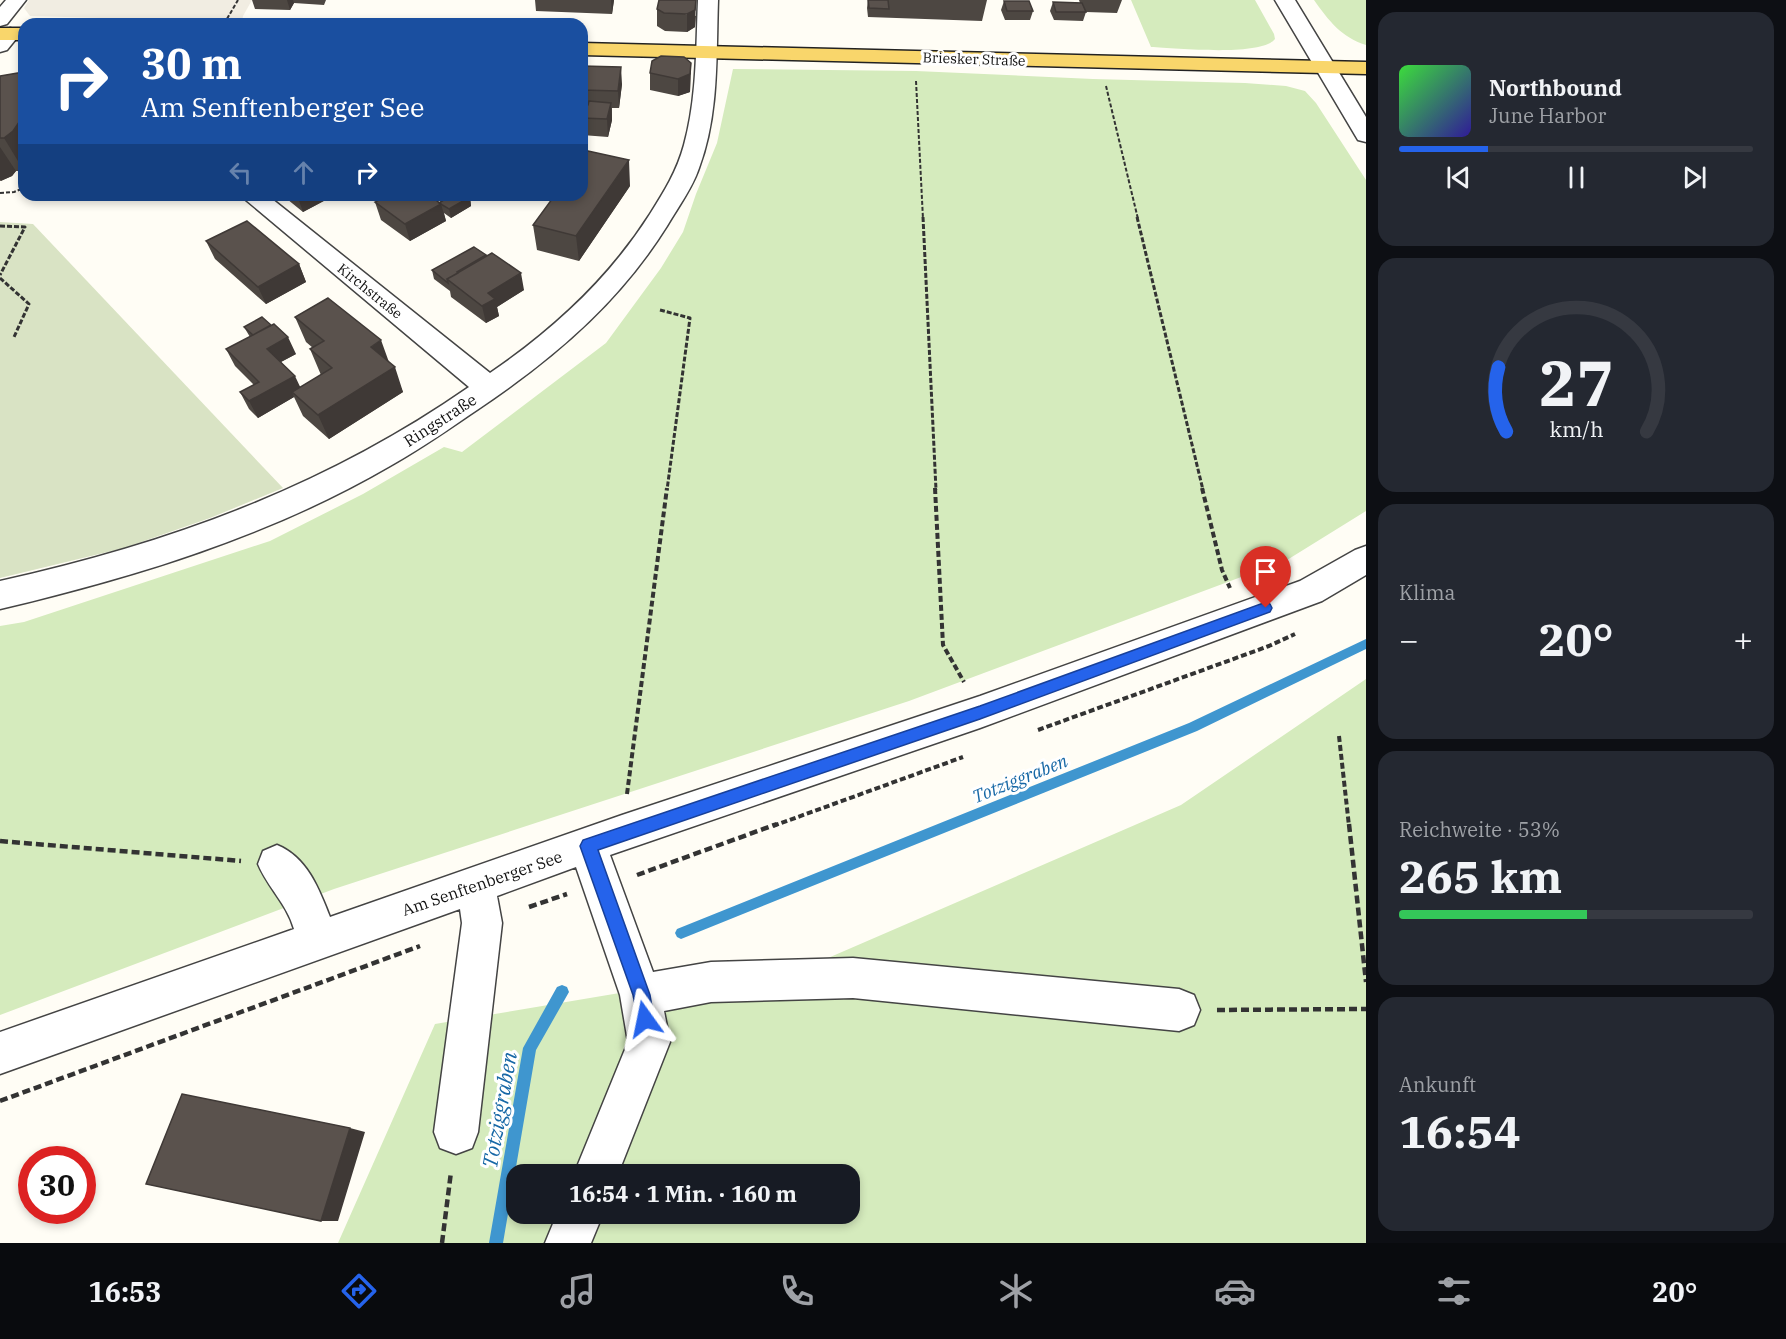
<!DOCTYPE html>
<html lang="de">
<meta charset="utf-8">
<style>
body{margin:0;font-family:"IBM Plex Serif",serif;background:#242831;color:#f1f3f6;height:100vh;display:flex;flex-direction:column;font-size:22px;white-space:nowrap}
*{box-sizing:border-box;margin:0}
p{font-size:20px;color:#9ea1a6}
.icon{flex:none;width:33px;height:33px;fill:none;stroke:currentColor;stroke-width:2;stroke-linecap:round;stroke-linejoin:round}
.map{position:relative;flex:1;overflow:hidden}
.drawer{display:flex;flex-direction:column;gap:12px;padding:12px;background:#0d0f14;width:420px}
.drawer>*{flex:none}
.hud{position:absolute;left:18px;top:18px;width:570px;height:183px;border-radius:18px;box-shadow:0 3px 9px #0003;background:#1a4fa0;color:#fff;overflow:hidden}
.speed{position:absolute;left:18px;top:1146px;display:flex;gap:12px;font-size:30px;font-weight:700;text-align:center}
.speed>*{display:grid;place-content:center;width:78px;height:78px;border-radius:50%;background:#171b24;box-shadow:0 3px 9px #0003;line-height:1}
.speed .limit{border:9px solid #d22;background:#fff;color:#111}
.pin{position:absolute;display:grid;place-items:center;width:51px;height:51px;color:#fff;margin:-62px -26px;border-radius:50% 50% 50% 0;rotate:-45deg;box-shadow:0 0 6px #0007}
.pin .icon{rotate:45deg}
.me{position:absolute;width:66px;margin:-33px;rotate:348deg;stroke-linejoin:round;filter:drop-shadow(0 0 4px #0008)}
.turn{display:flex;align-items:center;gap:21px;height:126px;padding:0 24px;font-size:27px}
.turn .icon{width:78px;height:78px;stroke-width:2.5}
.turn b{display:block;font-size:42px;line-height:51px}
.lanes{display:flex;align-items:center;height:57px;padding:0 24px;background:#0003;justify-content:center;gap:30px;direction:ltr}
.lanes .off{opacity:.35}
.big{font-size:45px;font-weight:800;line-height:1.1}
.drawer .widget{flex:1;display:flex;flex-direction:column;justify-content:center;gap:9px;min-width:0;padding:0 21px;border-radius:18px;background:#242831}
.drawer .dial{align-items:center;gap:0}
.dial svg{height:156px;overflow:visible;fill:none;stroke:#363941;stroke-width:7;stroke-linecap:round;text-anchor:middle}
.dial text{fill:#f1f3f6;stroke:none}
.song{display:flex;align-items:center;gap:18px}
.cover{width:72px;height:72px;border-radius:9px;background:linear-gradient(135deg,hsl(120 70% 55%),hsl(250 70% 35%))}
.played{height:6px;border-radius:3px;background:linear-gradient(90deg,#2563eb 25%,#363941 25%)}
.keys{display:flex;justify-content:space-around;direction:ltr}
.heat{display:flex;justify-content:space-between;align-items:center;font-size:33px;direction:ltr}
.charge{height:9px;border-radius:4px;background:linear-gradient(90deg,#34c759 53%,#363941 0)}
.trip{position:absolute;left:506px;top:1164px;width:354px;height:60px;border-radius:18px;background:#171b24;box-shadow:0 3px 9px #0003;font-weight:800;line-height:60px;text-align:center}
.tab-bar{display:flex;height:96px;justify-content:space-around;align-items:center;background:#090b0e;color:#9ea1a6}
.tab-bar .icon{width:42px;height:42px}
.tab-bar .current{color:#2563eb}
.tab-bar b{font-size:27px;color:#f1f3f6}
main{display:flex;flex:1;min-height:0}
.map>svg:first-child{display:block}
.green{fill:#d5ebbd;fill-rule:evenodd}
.cemetery{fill:#d9e3c4}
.plaza{fill:#f1ede2}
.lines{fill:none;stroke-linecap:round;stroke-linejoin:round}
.stream{fill:#3f96cf;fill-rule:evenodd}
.minor-casing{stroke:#444;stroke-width:3}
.major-casing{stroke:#222;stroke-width:3}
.path-far3{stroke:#333;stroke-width:2;stroke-dasharray:4 2;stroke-linecap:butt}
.path-far2{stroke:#333;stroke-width:3;stroke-dasharray:5 2;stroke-linecap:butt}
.path-far1{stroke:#333;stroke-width:4;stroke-dasharray:6 3;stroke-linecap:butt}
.path{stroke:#333;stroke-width:4.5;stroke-dasharray:8 4;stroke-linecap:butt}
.minor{fill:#fff;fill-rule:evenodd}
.major{fill:#f9d66b;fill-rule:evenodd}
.wall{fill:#4d4742}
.shaded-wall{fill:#3f3936}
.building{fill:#5a524d;stroke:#3f3936;stroke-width:1.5}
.route{fill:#2563eb;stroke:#184099;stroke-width:1.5}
.labels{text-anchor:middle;stroke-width:6;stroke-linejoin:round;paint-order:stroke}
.far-street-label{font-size:14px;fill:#111;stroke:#fff}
.street-label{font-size:16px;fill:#111;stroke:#fff}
.water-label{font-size:18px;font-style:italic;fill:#1768a6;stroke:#fff}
.near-water-label{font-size:21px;font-style:italic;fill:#1768a6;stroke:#fff}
</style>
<main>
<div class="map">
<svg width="1366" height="1243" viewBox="0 0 1366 1243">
<rect width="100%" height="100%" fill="#fffdf5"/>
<!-- green -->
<path class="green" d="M1131,0h124l19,34 1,5c-14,18 -100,9 -124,8z
M1314,0h52v45c-25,-8 -37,-24 -52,-45z
M733,69l183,2 177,8 152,4 41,3 19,5 11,12 50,77v331l-79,49 -378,141 -575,188 -334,126v-389l24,-4 246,-81 93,-47 81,-47 18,5 144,-109 55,-75 22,-36 13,-38 21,-51z
M1366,679v564h-1028l97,-219 393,-66 353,-153zM516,1174h333v40h-333z"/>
<!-- cemetery -->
<path class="cemetery" d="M0,222l33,2 250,264 -73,30 -86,30 -124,30z"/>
<!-- plaza -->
<path class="plaza" d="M29,0h223l-9,16 -1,6 -212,-6 -6,-8z"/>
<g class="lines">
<!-- stream -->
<path class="stream" d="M1366,639v10l-169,82 -516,208 -4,-2 -2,-4 2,-4 512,-206z
M562,985l5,2 2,5 -33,58 -33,193h-14l34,-195 34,-61z"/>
<defs>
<path id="minor" d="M6,0h20l-19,24 -7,2v-19z
M698,0h20c-2,56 1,115 -19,168 -7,21 -21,39 -32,58 -45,72 -105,125 -174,173 -34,23 -67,47 -103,67 -120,70 -255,111 -390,143v-28c171,-38 325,-94 469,-194l-229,-192h27l223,178c63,-43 118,-93 160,-159 14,-22 27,-43 34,-69 13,-47 12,-97 14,-145z
M1275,0h20l71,117v25l-8,-2 -3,-5z
M10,28l7,2 3,4 -13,16 -7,2v-19z
M1366,546v29l-44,26 -342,127 -370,127 43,117 58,-10 142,-4 326,31 15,6 6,15 -6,15 -15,6 -326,-33 -142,4 -47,9 6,31 -52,132h-44l54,-132 -8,-47 -44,-128 -79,29 5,27 -24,209 -6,16 -16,6 -16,-6 -6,-16 28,-209 -2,-14 -460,165v-42l294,-103c-7,-25 -26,-41 -36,-65l5,-13 14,-6c30,12 42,44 53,72l292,-102 358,-119 320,-115 55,-31z
M557,1214h46l-12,29h-46z"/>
<path id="major" d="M0,28h24v12h-24z
M582,43l784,19v12l-784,-19z"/>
</defs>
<!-- minor casing -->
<use href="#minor" class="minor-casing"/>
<!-- major casing -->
<use href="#major" class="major-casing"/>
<!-- path-far3 -->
<path class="path-far3" d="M40,20l124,4
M224,24l14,-24
M916,81l7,138
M1106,86l32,133
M0,193l14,-1 10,-4"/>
<!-- path-far2 -->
<path class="path-far2" d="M923,217l13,273
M1137,217l66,273
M0,226l25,1 -25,48
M0,278l29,26 -15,33
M660,310l30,8 -23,172"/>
<!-- path-far1 -->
<path class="path-far1" d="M935,488l8,157 21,37
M1202,488l20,82 8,18
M1038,730l231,-84 26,-12
M1339,736l10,90
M627,794l40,-306
M773,826l190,-69"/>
<!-- path -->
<path class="path" d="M1349,824l17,158
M0,841l241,20
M637,875l140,-51
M529,907l38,-13
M1217,1010l149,-1
M0,1101l420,-155
M442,1243l9,-71"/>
<!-- minor -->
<use href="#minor" class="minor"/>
<!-- major -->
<use href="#major" class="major"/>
</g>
<!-- wall -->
<path class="wall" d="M252,0h74l-2,5 -30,-2 -4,7 -35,-1z
M535,0h79l-2,14 -76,-3z
M868,0h119l-5,21 -114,-4 -1,-9z
M1079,0h43l-5,13 -31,-1 -3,9 -29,-1 -4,-9 3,-9 27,1z
M1004,1l29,10 -3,9h-25l-4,-10z
M657,9l39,7 -1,11 -8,5 -22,-1 -8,-5z
M691,63l-1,29 -12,4 -28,-6v-17z
M582,66l40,18 -3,24h-7v12l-4,17 -26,-2z
M24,72v99h-8l-4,5 -12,5v-105z
M630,186l-51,75 -42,-11 -4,-25z
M77,195h59l-2,3z
M282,195h53l-32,17z
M436,195h47l-10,5 -3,-2 1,8 -20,12 -7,-5 2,8 -36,20 -29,-21 -6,-18 65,1 1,-1 -4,-3z
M206,241l93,23 7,18 -40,22 -51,-45z
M486,255l38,35 -27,17 2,9 -13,7 -35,-26 -1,-6 -16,-12 -2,-9z
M295,317l94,45 14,30 -74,47 -26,-23 -9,-19 -36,21 -9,-9 -9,-17 14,-7 -19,-19 -9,-17 24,-12 -6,-10 52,27 -15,8 19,25 21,-12 -11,-26 3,-1 -7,-6z"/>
<!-- shaded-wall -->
<path class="shaded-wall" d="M287,0h6l1,3 -4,7z
M611,0h3l-2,14z
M696,0l-1,27 -8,5v-18z
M691,63l-1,29 -12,4v-17z
M621,67l1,17 -3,24 -1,-17z
M611,103l1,17 -4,17 -1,-18z
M24,115v56l-20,-33z
M0,147l16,24 -4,5 -11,5 -1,-2z
M629,160l1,26 -51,75 -3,-25z
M297,195h38l-32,17z
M472,195h11l-10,5z
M470,197l1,9 -20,12 -2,-9z
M441,204l5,17 -36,20 -5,-17z
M299,264l7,18 -40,22 -8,-17z
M521,273l3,17 -27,17 2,9 -13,7 -4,-17 6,-13z
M288,337l8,17 -21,11 -8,-16z
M381,340l9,25 -19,-18z
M395,367l8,25 -74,47 -11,-24z
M295,376l8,17 -11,-1 2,5 -36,21 -9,-17z
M350,1128l15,4 -27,89h-17z"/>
<!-- building -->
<path class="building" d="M659,0h37l-1,10 -8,4 -23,-1 -7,-4z
M868,0h20l1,9 -20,-1z
M1004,1h25l4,10h-26z
M1053,2l29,1 4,9h-30z
M661,56l23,1 7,6 -1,11 -12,5 -28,-6 2,-12z
M582,66l39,1 -3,24 -36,-1z
M24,72v43l-11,16 -9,7h-4v-62z
M589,101l22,2 -4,16 -25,-1v-13h6z
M588,151l41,9 -53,76 -43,-11 22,-30h27v-36z
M389,195h40l12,9 -36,20 -30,-22z
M442,195h24l4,2 -21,12 -10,-6 8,-5z
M247,221l52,43 -41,23 -52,-46z
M474,247l12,8 -29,17 1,1 -11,6 1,4 -16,-13z
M492,253l29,20 -33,20 7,6 -13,7 -35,-27z
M328,298l53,42 -10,7 24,20 -77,48 -26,-23 40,-24 -22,-19 14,-8 -29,-24z
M262,317l9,8 -18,10 -9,-8z
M274,324l14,13 -21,12 28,27 -46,25 -9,-9 19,-10 -33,-33z
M182,1094l168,34 -29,93 -175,-37z"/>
<!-- route -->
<path class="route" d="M1266,602l4,2 2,4 -2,4 -290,107 -382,131 52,145 4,24 -3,6 -6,2 -6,-2 -6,-30 -53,-149 3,-6 397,-134z"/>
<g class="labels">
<!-- far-street labels -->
<g class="far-street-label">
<text transform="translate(974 59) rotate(2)" y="5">Briesker Straße</text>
<text transform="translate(370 291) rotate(39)" y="5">Kirchstraße</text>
</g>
<!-- street labels -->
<g class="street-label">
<text transform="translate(440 420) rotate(-33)" y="6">Ringstraße</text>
<text transform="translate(482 883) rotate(-19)" y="6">Am Senftenberger See</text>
</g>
<!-- water labels -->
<g class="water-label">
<text transform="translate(1020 779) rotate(-22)" y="6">Totziggraben</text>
</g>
<!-- near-water labels -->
<g class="near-water-label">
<text transform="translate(500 1110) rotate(-80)" y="7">Totziggraben</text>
</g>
</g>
</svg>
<div class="speed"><div class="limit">30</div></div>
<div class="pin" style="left:1266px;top:608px;background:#d93025"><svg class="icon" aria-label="arrive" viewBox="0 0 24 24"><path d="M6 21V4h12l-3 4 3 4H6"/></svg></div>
<svg class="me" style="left:645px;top:1019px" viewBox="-20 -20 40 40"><path d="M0-17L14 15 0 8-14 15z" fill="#2563eb" stroke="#fff" stroke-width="4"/></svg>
<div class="trip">16:54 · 1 Min. · 160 m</div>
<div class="hud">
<div class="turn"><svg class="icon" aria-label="right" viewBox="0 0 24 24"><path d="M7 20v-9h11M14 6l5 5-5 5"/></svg><div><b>30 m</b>Am Senftenberger See</div></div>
<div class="lanes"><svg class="icon off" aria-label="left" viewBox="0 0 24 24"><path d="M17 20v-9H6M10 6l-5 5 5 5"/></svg><svg class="icon off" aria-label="ahead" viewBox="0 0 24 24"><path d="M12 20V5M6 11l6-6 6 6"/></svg><svg class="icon" aria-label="right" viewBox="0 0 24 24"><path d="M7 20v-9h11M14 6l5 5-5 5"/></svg></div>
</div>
</div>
<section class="drawer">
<div class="widget">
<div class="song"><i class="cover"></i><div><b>Northbound</b><p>June Harbor</p></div></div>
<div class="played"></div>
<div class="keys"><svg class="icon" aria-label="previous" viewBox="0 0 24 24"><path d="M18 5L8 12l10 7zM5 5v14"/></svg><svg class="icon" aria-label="pause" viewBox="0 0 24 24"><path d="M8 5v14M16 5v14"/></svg><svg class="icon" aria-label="next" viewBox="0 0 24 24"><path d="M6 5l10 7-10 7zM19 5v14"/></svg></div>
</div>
<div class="widget dial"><svg viewBox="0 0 100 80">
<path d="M14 69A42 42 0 1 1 86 69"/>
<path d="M14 69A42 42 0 0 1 10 36" stroke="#2563eb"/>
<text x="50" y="56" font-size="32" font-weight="700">27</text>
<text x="50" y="72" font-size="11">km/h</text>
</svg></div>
<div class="widget"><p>Klima</p>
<div class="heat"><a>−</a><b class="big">20°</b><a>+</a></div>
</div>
<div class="widget"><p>Reichweite · 53%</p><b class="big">265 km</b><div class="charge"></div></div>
<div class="widget"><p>Ankunft</p><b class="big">16:54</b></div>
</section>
</main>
<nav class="tab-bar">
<b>16:53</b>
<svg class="icon current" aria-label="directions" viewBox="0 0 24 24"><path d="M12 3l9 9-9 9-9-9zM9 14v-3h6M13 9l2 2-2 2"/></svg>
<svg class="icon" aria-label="music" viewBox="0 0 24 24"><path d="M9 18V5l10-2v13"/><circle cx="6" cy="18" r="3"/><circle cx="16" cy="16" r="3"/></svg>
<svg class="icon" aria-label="phone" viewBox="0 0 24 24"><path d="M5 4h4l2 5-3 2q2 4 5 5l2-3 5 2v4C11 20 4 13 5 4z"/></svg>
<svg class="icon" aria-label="climate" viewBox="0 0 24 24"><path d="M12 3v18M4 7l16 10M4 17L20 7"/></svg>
<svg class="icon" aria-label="car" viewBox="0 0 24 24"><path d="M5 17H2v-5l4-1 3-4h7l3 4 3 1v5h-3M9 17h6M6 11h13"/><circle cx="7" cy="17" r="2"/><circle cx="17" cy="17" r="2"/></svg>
<svg class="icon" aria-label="filters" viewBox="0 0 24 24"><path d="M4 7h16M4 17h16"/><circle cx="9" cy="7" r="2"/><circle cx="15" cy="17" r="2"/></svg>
<b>20°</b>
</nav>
